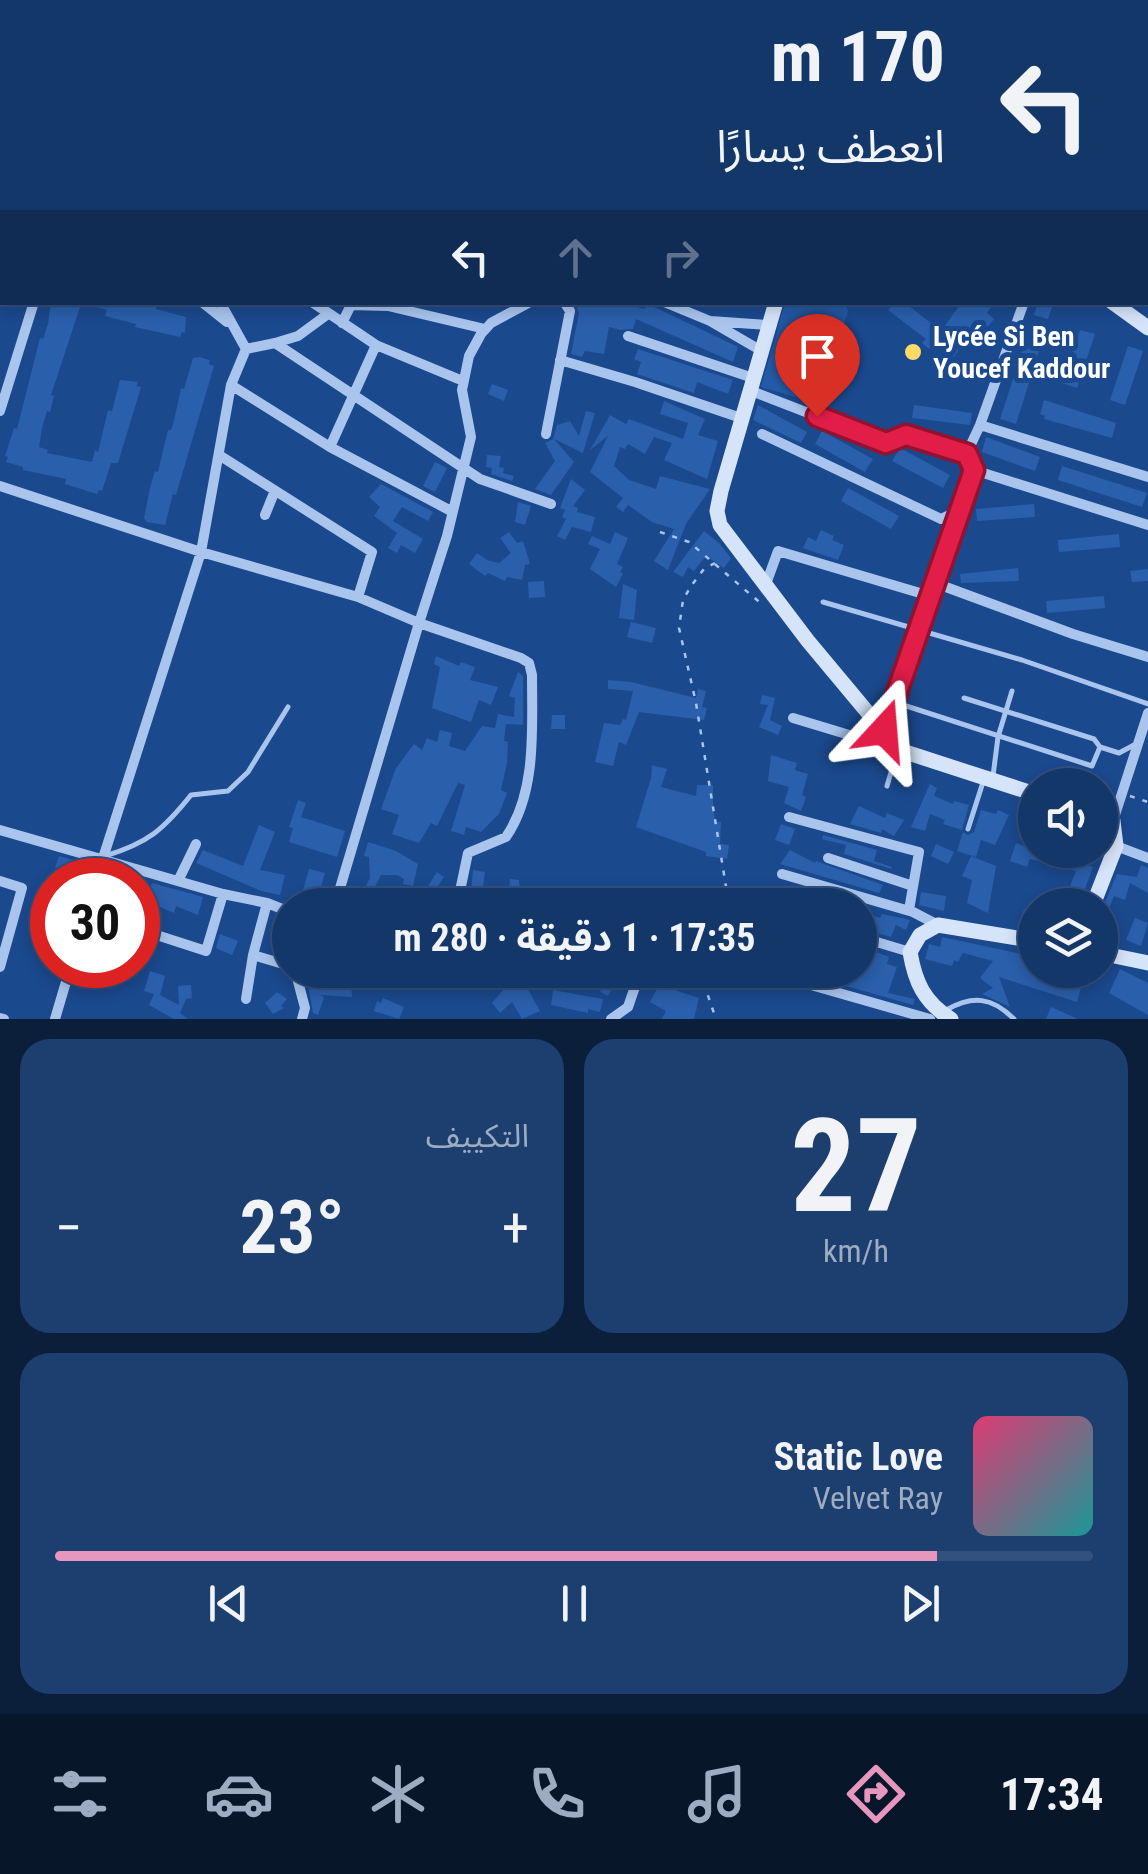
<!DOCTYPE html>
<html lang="ar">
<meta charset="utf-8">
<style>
body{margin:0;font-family:"Roboto Condensed","Noto Sans Arabic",sans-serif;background:#1d3f70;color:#f1f3f6;direction:rtl;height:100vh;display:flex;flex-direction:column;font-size:38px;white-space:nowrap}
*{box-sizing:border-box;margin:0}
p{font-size:32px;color:#9dacc1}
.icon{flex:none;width:55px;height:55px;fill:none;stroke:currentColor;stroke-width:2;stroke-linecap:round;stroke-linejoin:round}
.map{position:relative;height:1019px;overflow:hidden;direction:ltr}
.panel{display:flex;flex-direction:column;gap:20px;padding:20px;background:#0b1e3a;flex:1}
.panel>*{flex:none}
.banner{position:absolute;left:0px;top:0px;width:1150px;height:305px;box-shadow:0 5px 15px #0003,0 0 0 2px #33517e;direction:rtl;background:#14376a;color:#f1f3f6;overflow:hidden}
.controls{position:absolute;left:1018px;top:768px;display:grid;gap:20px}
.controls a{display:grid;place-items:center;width:100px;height:100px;border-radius:50%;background:#14376a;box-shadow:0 5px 15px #0003,0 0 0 2px #33517e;font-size:50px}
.speed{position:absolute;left:30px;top:858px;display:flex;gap:20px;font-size:50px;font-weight:700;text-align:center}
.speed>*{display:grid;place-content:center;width:130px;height:130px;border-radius:50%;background:#14376a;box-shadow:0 5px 15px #0003,0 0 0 2px #33517e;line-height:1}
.speed .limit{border:15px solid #d22;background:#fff;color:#111}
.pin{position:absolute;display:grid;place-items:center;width:85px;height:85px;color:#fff;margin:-102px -42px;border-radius:50% 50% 50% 0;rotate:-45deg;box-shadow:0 0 10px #0007}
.pin .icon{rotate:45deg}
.me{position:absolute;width:110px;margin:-55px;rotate:19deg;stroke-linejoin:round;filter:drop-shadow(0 0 8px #0008)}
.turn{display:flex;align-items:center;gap:35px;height:210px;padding:0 40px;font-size:45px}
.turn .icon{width:130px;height:130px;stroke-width:2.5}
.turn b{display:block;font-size:70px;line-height:85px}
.lanes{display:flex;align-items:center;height:95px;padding:0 40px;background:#0003;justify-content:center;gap:50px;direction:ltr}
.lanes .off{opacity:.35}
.big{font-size:75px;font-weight:700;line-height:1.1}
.panel .widget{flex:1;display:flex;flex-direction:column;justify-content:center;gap:15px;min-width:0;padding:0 35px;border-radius:30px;background:#1d3f70}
.panel .dial{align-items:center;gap:0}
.dial b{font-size:130px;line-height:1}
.song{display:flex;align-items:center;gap:30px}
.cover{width:120px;height:120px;border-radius:15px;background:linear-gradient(135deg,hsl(340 70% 55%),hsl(180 70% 35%))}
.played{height:10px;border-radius:5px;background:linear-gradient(90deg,#e797bd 85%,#33517e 85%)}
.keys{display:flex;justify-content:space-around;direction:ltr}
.heat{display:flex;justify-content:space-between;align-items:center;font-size:55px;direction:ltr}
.panel .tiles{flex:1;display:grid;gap:20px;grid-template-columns:1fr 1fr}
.widget:last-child{grid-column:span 2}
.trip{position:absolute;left:272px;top:888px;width:605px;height:100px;border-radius:50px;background:#14376a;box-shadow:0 5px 15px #0003,0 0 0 2px #33517e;font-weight:700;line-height:100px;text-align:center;direction:rtl}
.tab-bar{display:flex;height:160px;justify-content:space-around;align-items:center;background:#08162a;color:#9dacc1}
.tab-bar .icon{width:70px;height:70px}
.tab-bar .selected{color:#e797bd}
.tab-bar b{font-size:45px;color:#f1f3f6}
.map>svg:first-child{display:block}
.green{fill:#245aa7}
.building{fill:#2a5fac}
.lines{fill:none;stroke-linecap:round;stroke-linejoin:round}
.path{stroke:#a9c5ee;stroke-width:2.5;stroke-dasharray:5 8;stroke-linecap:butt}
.lane{stroke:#a9c5ee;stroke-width:5}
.street{stroke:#a9c5ee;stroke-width:10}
.secondary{stroke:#d6e4fa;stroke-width:15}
.route-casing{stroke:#92132f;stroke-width:25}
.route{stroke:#e11d48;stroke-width:18}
.poi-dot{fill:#fed966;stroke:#1b498e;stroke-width:4}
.labels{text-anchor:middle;stroke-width:10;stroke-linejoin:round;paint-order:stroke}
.poi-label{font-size:28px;font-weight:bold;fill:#fff;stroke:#1b498e;text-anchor:start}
</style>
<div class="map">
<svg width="1148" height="1019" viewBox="0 0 1148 1019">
<rect width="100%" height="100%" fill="#1b498e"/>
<!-- green -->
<path class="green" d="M785,303h48l13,3 2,5 -28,93 -59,-17z"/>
<!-- building -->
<path class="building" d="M51,302h26l3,5 -29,88 3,1 -4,16 -3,-1 -5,17 -3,19 9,3 -1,3 45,9 3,-12 3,2 10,-42 4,1 8,-31 18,2 -2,4 5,1 -23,76h-7l-9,28 -3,-1 -2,4 -32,-10 1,-5 -43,-9v-3l-17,-5 2,-5 -3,-1 9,-28 3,1 23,-91 3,1 5,-15z
M92,302l65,3 -1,4 30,8 -1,16 -3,-1 -2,5 -45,-10 1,-3 -31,-8 2,-6 -16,-4z
M575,302h47l22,7 4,-5 90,43 -5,15 -97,-43 -3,10 -12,1 -12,-3 -5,27 -19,-3 -3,6 -11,-3 8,-41z
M894,302h10l37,29 21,-29h33l-8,11 7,6 -11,14 -3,-3 -15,20 -4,-3 -9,12 -19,-15 -4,5 -7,-6 4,-4 -38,-29z
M1038,302h16l-6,17 -14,-4z
M1080,330l15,4 -18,54 -15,-5z
M1028,333l15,5 -27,86 -16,-5z
M1128,346l15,5 -18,54 -15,-5z
M638,349l95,31 -5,14 -31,-12 -3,11 -57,-19 4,-12 -7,-3z
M199,357l11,3 -1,4 5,2 -38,129 -3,-1 -8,31 -18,-3 -3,-4 6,-30 5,-17 3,1 10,-42h3l3,-9 7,-33 3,1 9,-31z
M492,384l16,6 -4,11 -16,-7z
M1044,400l72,23 -4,15 -68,-19 1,-3 -5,-2z
M664,401l41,18 -7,16 20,6 -11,38 -43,-19 8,-17 -18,-6 -9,17 -17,-10 -3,5 -5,-2 -6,19 15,14 27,9 4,-13 50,13 -24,35 -18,46 -14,-9 20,-32 -22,-7 -24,-17 -5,7 -7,-5 7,-9 -33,-26 18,-36 -18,14 20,-35 16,9 3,-5 54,20 5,-16 -28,-9z
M758,405l49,27 -6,11 -48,-23z
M914,405l58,8 -2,12 -58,-7z
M586,411l9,2 -12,40 -29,-14 20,23 -23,33 -16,-6 20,-28 -10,-18 8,-4 4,-14 13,-4 9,15z
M822,431l51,28 -8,13 -50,-28z
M986,437l54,20 -5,14 -53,-19z
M900,448l50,27 -7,13 -51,-27z
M487,455l14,1 -2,11 5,1 -1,5 11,3 -2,5 -21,-7 1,-6 -6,-1z
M435,462l12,6 -12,24 -12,-6z
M1062,466l85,27 -5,14 -84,-27z
M571,479l14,11 -12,16 5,2 -1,4 18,5 -4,15 -19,-5 -7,13 -8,-4 9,-17 -4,-2 3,-7 -5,-2z
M381,484l52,28 -5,9 -26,-14 -9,14 30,18 -8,14 -14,-8 -4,8 -9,-5 9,-15 -23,-17 6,-9 -11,-10z
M848,488l51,28 -8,13 -50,-28z
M518,502l13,4 -6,19 -10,-3z
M1034,504l1,13 -58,4 -1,-12z
M821,530l13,6 -2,4 12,5 -6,15 -35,-12 5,-11 8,4z
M704,531l15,12 12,15 -7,10 -18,-12 -12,15 -6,-4 -5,10 -10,-5z
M509,532l8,11 6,-2 5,16 2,7 -5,1 -3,15 -15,-3 -2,4 -17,-8 -3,3 -16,-12 8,-11 10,7 12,3 12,-10 -11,-15z
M615,532l13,6 -11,26 6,3 -3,5 3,2 -7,13 -26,-18 10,-20 -12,-5 4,-8 18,8z
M1119,534l1,13 -61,5 -1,-12z
M1018,568l1,13 -58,2 -1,-9z
M1148,569v12l-16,1 -2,-11z
M544,581l1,16 -16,1 -1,-16z
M623,584l14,6 -3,30 -15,-2z
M1104,596l1,12 -58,5 -1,-12z
M631,622l25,6 -4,15 -25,-6z
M436,656l23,10 2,-4 14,5 -5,13 28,7 -7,18 -12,-5 -8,22 -39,-14 8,-41 -6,-3z
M518,672l5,4v49l-17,-1 -2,17 4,1 -1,21 -6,27 6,3 -8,21 -18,18 -15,-5 -2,8 -13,-4 14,-46 -7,-2 -21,43 -6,-3 -12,20 -27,-9 7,-19 -18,-6 15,-41 18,-24 8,6 5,-12 10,4 3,-12 12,3 -3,13 16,5 17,-25 13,2 3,-14 16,3 1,-19 -6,-2z
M608,680l23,2 65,16 2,-9 8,2 -4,16 5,1 -3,12 -65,-8 -13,33 -7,-3 -6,24 -18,-4 9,-39 16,2 3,-6 3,1 7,-29 -25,-2z
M762,695l13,3 -5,22 12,6 -4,9 -19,-8 9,-22 -8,-1z
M552,715h13v14h-14z
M771,755l26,8 -2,7 13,4 -6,21 4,2 -5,14 -17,-8 5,-16 -21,-6z
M652,765l15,4 -6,18 35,9 1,-11h16v25l3,12h5l-1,22 9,1 -2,14 -21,-3v-4l-70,-25 15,-49z
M930,784l7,4 -3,8 19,8 1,-3 15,4 -7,25 -19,-6 2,-4 -15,-6 -5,17 -14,-4z
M298,800l8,3 -5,14 44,14 -8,26 -48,-15 4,-14 -4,-1z
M859,806l26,12 2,-5 17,7 -10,16 -12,-7 -1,4 -31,-9z
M981,810l15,4 2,-4 11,5 -14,30 -14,-5 -5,17 -19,-6 6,-19 5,3 6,-3z
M781,824l14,5 -6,16 -14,-5z
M259,825l16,7 -15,38 25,5 -5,20 -19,-4 -65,-28 7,-13 40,16z
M823,835l54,15 -3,11 18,6 -1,2 -47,-15 2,-9 -24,-6z
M368,842l28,9 22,13 -5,22 -10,-2 1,-5 -7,-4h-16l-13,26 -8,-4 10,-19 -1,-21 -5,-1z
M1016,843l18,7h30l-7,12 -6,-3 -1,5 -20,-5 -3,8 -17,-6z
M936,844l18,8 -6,12 -17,-8z
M790,850l25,13 1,-2 67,24 -4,8 -99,-29z
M59,856l33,9 -5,15h-31l4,-10 -5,-2z
M971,856l25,10 -8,47 -21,-10 5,-23 -10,-4z
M1074,861l19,6 -13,35 -14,-6 10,-25 -5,-1z
M1141,865l7,3v25l-18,-10 -5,17 -11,-4 -14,36v-18l17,-40 20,3z
M309,869l16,4 -8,29 -16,-5z
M473,870l12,2 -3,24 26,4 2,-21 9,1 2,25 -51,-3z
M437,872l7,5 -13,19 17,9h-32z
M152,883l51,14 -5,18 -22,-9 -2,7 -28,-12z
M921,892l25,4 -2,15 -25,-6z
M1024,909l11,3 -4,16 -12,-4z
M860,911l20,7 2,-4 28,6 -4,10 -10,-5 -5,12 -31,-9z
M1135,918l13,5 -7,23 -15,-6z
M220,934l18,7 -6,14 -16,-7z
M942,937l93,20v13h51l-9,32 -78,-25 11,30 -28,-13 11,-6 -13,-10 13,-17 -30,-8 -5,9 -4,-2 -2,6 -27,-7 4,-15 11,3z
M860,946l29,11 -2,7 10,3 -9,26 27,6 -2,6 -88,-25 3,-10 32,8z
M1120,969l28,14v32l-39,-22z
M335,970h26l-4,14 -6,-2 1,15 -32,-2 4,2 -6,18 -5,-2 -4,-23 6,-12 16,8z
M581,970h48l-8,14 -4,-2 -9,14 -8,-4 5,-9z
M150,971l15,5 -5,19 19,10 -1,-19 13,-1 1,13 -6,1 -6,14 8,6h-14l-25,-14 5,-11 -10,-3z
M512,979l17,12 11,20 -18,8 -10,-17 -12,11 -8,-10z
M659,985l40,13 -5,21h-32l4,-8 -16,-9z
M553,990l50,9 -3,13 -12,-3v4l-37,-8z
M277,992l10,7 -6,7 3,2 -11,6 -8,-11z
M383,998l21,9 -5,12 -25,-8 3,-10 4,2z
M1051,1007l27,12h-32z"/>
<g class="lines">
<!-- path -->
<path class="path" d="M863,2l1,-2
M660,532l29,10 75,64
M715,563l-11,6 -13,17 -8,14 -4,28 17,75 33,202
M1130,796l18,6
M708,970l-3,17 11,32"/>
<!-- lane -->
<path class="lane" d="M823,602l199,58 126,44
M964,698l130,41 6,8
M894,702l198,64 8,-19 19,6 15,-8
M993,776l5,-39 14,-46
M887,786l10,-34
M968,829l16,-50
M105,856c43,-13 58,-26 86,-61l37,-4 20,-19 40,-65
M946,1010c27,-15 46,-13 68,9"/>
<!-- street -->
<path class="street" d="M129,2v-2
M379,2l1,-2
M202,302l25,20
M312,302l64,43 87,36
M664,302l46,19
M342,323l9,-18 37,1 97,23
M628,336l125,42
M275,343l23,-7 30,-22
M246,349l29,-6 205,136 71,25
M760,350l-50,-29 59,4
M560,360l75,22 106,36
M231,385l99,62 121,64
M749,390l137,53 20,-8 61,18
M0,411l34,-109
M980,425l168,52
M546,434l24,-123 -6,-9
M762,434l179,85 19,-9
M330,447l46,-102
M219,455l153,97 -14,45
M974,470l174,55
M0,486l201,66 157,45 61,26 -84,282
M265,515l9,-22
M935,583l138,51 75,23
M766,584l12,-33 152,45
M793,718l106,32
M884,730l90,-260 -7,-17 13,-28 44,-123
M789,817l130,35 -10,58
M1113,821l35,-108
M0,830l223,64 44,9 23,9
M1116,846l32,12
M828,858l85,28
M782,874l131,38 25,13
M96,880l105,-328 30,-167 15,-36 -26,-47
M0,881l22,7 -22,79
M178,881l18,-37
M267,903l-14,52 37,11
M457,905l11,-52 38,-16c31,-45 26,-109 26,-162l-3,-12 -8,-5 -102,-35 28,-87 24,-99 -9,-47 7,-34 12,-22 10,-11 39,-21
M138,929l68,22 17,-57
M860,937l50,15
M295,970l10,38 -3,11
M811,985l119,34
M246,999l7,-44
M0,1018l4,1
M55,1019l16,-54
M611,1019l17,-12 10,-29"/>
<!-- secondary -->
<path class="secondary" d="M591,0l9,2
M707,0l4,2
M689,2l4,-2
M776,302l-55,189 -4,20 3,14 88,116 91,109 136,44
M1112,302l36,26
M1093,905l23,-59 -3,-25 -13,-5
M1100,953l48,10
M951,1019c-27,-17 -36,-37 -41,-67l10,-17 18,-10 97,16"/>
</g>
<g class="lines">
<defs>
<path id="route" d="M817,416l69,27 20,-8 61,19 7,16 -90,260"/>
</defs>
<!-- route casing -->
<use href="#route" class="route-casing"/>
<!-- route -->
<use href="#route" class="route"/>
</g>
<!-- markers -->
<circle class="poi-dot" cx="913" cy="352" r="10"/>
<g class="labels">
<!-- poi labels -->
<g class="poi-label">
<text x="933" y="346">Lycée Si Ben<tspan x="933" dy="32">Youcef Kaddour</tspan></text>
</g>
</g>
</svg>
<div class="controls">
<a><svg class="icon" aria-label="sound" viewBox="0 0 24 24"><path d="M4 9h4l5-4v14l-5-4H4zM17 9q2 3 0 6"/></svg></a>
<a><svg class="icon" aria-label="layers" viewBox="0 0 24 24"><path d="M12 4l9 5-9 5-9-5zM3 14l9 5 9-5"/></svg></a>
</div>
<div class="speed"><div class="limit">30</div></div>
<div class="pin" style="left:817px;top:416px;background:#d93025"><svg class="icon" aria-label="arrive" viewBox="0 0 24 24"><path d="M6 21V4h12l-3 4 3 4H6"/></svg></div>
<svg class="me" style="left:884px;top:730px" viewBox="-20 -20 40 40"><path d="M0-17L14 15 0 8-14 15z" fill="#e11d48" stroke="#fff" stroke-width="4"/></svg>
<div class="trip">17:35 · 1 دقيقة · 280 m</div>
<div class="banner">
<div class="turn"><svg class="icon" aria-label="left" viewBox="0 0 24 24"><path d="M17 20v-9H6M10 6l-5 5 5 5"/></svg><div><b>170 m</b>انعطف يسارًا</div></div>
<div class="lanes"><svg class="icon" aria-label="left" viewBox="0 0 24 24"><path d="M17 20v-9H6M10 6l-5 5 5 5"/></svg><svg class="icon off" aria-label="ahead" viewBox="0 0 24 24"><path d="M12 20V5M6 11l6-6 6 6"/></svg><svg class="icon off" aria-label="right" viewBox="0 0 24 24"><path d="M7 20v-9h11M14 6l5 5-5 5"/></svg></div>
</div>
</div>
<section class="panel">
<div class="tiles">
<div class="widget dial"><b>27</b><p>km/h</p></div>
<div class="widget"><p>التكييف</p>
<div class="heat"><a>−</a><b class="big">23°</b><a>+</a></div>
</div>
<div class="widget">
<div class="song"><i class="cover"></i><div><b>Static Love</b><p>Velvet Ray</p></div></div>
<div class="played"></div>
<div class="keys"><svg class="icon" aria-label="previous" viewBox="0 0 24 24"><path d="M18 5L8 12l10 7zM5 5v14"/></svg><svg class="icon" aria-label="pause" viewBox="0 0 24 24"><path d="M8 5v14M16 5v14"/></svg><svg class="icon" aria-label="next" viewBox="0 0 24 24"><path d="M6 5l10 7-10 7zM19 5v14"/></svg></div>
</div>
</div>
</section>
<nav class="tab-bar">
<b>17:34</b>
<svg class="icon selected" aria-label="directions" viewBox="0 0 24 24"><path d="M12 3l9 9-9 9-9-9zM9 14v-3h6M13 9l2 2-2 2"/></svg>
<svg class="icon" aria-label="music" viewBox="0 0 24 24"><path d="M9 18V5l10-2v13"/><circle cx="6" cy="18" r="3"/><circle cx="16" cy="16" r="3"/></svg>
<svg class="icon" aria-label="phone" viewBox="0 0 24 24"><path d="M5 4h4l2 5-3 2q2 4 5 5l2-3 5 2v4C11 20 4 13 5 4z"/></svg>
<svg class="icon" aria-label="climate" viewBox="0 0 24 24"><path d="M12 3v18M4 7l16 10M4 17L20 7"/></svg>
<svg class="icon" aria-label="car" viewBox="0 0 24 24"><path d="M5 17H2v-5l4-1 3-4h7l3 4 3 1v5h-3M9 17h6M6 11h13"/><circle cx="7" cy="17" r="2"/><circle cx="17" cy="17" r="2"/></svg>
<svg class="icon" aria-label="filters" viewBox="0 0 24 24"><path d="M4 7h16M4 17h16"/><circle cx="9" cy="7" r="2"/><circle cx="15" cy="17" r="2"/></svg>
</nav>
